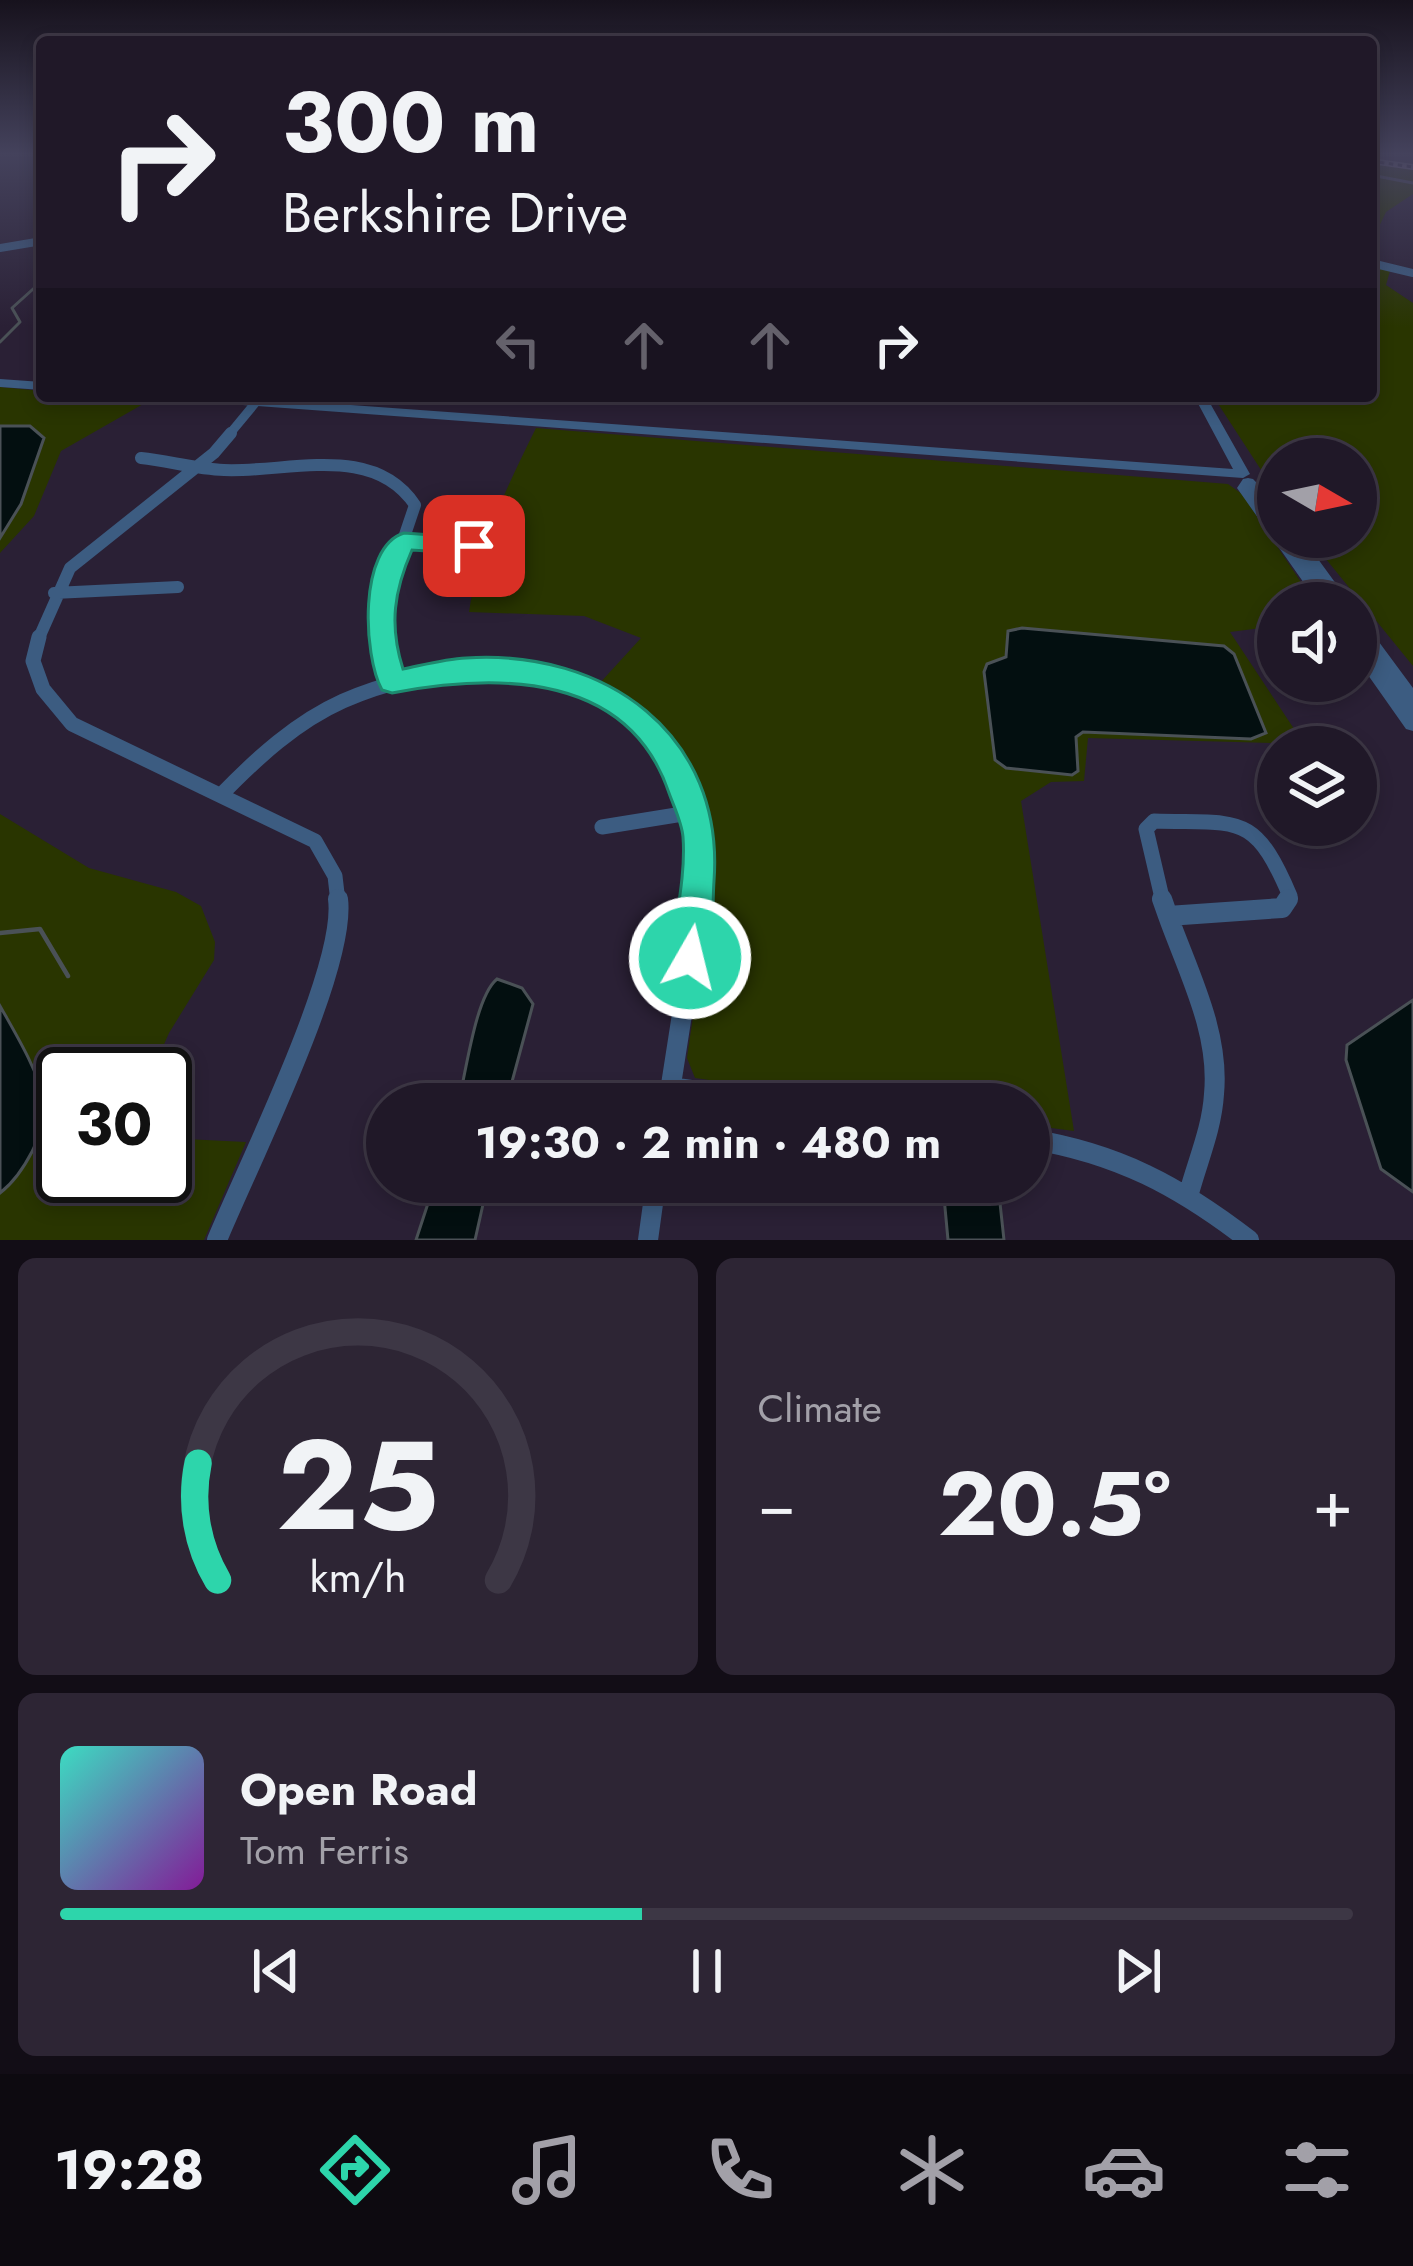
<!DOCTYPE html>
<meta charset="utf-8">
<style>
body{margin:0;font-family:Jost,sans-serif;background:#2d2534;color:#f1f3f6;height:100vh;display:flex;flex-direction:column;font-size:45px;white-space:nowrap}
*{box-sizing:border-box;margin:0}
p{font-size:39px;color:#a2a0a8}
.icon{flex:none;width:66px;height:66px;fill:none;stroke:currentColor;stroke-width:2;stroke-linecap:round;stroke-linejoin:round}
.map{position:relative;height:1240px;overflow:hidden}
.drawer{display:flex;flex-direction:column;gap:18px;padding:18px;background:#120d16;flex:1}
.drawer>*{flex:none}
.top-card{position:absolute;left:36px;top:36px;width:1341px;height:366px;border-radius:12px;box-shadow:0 6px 18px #0003,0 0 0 3px #3d3745;background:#201828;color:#f1f3f6;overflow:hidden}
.needle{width:78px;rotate:99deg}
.tools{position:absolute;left:1257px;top:438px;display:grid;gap:24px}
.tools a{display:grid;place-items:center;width:120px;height:120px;border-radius:50%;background:#201828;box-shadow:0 6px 18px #0003,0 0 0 3px #3d3745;font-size:60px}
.speed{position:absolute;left:36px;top:1047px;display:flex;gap:24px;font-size:60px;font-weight:700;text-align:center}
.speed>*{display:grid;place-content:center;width:156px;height:156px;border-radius:50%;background:#201828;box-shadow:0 6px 18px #0003,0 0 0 3px #3d3745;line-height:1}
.speed .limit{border:6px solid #111;border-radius:18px;background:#fff;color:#111}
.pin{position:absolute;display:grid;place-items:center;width:102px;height:102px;color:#fff;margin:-51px;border-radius:24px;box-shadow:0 6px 18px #0006}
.me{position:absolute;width:132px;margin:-66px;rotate:8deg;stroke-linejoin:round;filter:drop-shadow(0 0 9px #0008)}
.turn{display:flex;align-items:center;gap:42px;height:252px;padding:0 48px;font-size:54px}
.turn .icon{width:156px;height:156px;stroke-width:2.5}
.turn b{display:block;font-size:84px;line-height:102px}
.lanes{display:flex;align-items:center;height:114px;padding:0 48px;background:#0003;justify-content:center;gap:60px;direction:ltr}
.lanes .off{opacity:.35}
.big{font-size:90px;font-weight:700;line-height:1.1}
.drawer .card{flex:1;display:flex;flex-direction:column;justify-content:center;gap:18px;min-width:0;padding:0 42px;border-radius:18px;background:#2d2534}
.drawer .dial{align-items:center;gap:0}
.dial svg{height:312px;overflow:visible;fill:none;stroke:#3d3745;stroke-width:7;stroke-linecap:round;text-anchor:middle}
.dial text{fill:#f1f3f6;stroke:none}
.song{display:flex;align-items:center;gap:36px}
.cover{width:144px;height:144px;border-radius:18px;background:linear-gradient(135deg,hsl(170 70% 55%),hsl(290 70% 35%))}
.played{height:12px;border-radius:6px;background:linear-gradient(90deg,#2dd5ab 45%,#3d3745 45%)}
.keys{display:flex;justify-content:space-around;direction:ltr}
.heat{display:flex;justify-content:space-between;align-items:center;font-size:66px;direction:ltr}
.drawer .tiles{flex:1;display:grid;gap:18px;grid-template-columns:1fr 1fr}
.card:last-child{grid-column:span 2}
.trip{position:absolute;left:366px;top:1083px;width:684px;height:120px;border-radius:60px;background:#201828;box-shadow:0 6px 18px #0003,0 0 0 3px #3d3745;font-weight:700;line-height:120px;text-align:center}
.tabs{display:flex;height:192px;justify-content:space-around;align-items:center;background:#0d0a10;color:#a2a0a8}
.tabs .icon{width:84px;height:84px}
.tabs .on{color:#2dd5ab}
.tabs b{font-size:54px;color:#f1f3f6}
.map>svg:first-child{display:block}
.green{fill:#293500}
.water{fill:#030f10;stroke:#4a5156;stroke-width:3}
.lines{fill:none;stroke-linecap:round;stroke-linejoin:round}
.stream-far1{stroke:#4a5156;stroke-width:3}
.stream{stroke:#4a5156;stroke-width:4.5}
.minor-far4{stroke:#3c5c81;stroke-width:8}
.minor-far3{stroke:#3c5c81;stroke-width:9}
.minor-far2{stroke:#3c5c81;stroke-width:12}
.minor-far1{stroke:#3c5c81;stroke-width:15}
.minor{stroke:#3c5c81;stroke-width:20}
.tertiary{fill:#3c5c81;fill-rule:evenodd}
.rail-casing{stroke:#8c8496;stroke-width:6}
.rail{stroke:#20162a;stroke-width:3;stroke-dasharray:4.5;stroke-linecap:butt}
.route{fill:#2dd5ab;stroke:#1d8a6f;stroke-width:3}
</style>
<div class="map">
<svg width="1413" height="1240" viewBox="0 0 1413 1240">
<rect width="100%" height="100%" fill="#2a2035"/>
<!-- green -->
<path class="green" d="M1371,163l42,7v24l-27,18 -13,27z
M1371,267l19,4 -4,14 27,18v363l-105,-129h48v-78h-78v37l-65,-100h158z
M0,387l42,4v5l110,3 -91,52 -27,65 -34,37z
M536,428l692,56 14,10 73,109h-37v7l-9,2v15l-39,5 74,112 -216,-6 -4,43 -33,1 -30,19 53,330 -45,-6v-21h-150l-184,-26 -8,-20c19,-142 67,-290 -89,-373l43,-47 -57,-22 -115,-4c10,-69 37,-123 67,-184z
M0,814l89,54 87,24 25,14 14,36 -1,18 -45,73 -18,41h-88v102h102v-38l81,4 -42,98h-204z"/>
<!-- water -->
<path class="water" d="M0,426h30l14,12 -23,66 -21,34z
M1022,628l202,18 10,8 32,79 -15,6 -168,-7 -7,5 2,34 -6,4 -66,-7 -11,-8 -11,-88 3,-8 19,-7 2,-26z
M497,979l25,9 11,16 -27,100h-48c8,-30 17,-107 39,-125z
M1413,1000v192l-32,-23 -35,-109 1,-15z
M0,1006c14,25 39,66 44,95 5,29 -22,75 -44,92z
M435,1182h53l-13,58h-59z
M961,1189l39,14 4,37h-56l-4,-43z"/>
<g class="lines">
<!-- stream-far1 -->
<path class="stream-far1" d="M1371,175l42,8
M0,342l20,-20 -8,-14 30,-27"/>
<!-- stream -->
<path class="stream" d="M0,933l40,-4 28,47"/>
<!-- minor-far4 -->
<path class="minor-far4" d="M0,248l42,-7
M1371,263l42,10"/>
<!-- minor-far3 -->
<path class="minor-far3" d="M228,436l33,-40"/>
<!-- minor-far2 -->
<path class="minor-far2" d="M141,458c28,3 55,11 83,12 64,3 149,-28 191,35l-29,86 -3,49
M404,541l70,5
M54,593l124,-6
M38,640l32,-72 144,-115 17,-20"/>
<!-- minor-far1 -->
<path class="minor-far1" d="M39,637l-6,24 10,28 29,35 243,117 20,35 3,26
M383,637l9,45
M221,795c36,-37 75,-73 122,-94 168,-73 378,-14 357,201
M602,827l93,-15
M1163,902l-17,-73 8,-8c85,3 100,-10 136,75l-4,6"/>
<!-- minor -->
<path class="minor" d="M1162,899l6,17
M1168,916c20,56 52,116 46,178 -2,34 -16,66 -25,99
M1168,916l114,-8 6,-9
M670,1087l120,17
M668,1104l32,-205
M1029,1139c88,14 150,47 220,101
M217,1240c30,-73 130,-272 121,-341
M648,1240l8,-58"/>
<!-- tertiary -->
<path class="tertiary" d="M0,379l42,3v8l-42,-3z
M169,396h57l1007,73 -39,-73h12l44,78 -7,4 -1068,-78z
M1248,478l5,1 25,26v14l-8,-5 8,11v12h24l48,66h-32l-81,-115 6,-9z
M1356,617l6,2 51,69v43l-7,-2 -50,-71v-19l3,1 -3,-5z"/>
<defs>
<path id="rail" d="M1371,161l42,6"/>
</defs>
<!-- rail casing -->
<use href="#rail" class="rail-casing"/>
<!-- rail -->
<use href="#rail" class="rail"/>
</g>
<!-- sky -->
<linearGradient id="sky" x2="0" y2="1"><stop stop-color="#17121d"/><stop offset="0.47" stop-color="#44425c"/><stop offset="1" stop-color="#44425c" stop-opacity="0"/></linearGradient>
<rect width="1413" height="327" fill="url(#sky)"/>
<!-- route -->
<path class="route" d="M404,533l70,5 13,8 -13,8 -62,-4c-18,41 -23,75 -9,119 20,-4 42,-10 63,-11 139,-9 259,76 248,223 -2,29 1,63 -11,90l-13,6 -13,-6 -6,-13c4,-38 15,-82 12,-121 -1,-14 -9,-30 -14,-44 -41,-122 -172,-120 -277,-100l-10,-3c-19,-35 -24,-143 22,-157z"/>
</svg>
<div class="tools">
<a><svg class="needle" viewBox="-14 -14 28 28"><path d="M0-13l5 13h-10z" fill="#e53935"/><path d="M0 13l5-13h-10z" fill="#a2a0a8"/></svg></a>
<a><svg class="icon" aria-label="sound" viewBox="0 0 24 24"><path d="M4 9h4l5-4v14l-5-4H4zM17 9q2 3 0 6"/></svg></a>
<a><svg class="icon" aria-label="layers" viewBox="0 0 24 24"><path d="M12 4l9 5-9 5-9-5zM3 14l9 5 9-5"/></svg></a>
</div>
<div class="speed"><div class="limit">30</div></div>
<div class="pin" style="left:474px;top:546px;background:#d93025"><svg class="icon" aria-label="arrive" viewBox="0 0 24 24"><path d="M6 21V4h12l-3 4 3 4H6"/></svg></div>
<svg class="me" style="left:690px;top:958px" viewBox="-20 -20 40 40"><circle r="17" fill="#2dd5ab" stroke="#fff" stroke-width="3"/><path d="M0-11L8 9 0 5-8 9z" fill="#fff"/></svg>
<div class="trip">19:30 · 2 min · 480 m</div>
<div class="top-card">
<div class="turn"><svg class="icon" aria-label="right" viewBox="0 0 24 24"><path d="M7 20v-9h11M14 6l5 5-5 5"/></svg><div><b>300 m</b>Berkshire Drive</div></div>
<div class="lanes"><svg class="icon off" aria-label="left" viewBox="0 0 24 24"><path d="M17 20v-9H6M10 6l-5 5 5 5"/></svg><svg class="icon off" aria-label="ahead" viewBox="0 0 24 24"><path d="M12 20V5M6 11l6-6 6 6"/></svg><svg class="icon off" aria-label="ahead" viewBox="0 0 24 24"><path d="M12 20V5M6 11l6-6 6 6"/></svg><svg class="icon" aria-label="right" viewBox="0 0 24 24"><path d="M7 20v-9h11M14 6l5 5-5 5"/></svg></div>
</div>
</div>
<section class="drawer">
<div class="tiles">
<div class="card dial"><svg viewBox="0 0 100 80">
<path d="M14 69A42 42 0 1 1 86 69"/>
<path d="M14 69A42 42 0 0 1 9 39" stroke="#2dd5ab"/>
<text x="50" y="56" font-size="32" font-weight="700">25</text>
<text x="50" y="72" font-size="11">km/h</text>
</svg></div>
<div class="card"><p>Climate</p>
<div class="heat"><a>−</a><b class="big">20.5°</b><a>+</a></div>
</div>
<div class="card">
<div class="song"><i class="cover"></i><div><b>Open Road</b><p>Tom Ferris</p></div></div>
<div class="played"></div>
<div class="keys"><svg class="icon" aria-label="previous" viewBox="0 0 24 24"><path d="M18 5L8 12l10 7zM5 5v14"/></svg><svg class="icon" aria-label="pause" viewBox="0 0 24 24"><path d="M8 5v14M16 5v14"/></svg><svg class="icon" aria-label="next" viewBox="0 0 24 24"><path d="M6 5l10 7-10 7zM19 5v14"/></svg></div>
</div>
</div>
</section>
<nav class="tabs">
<b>19:28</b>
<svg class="icon on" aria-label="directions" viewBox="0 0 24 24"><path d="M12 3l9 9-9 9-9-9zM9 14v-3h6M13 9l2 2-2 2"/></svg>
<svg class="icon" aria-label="music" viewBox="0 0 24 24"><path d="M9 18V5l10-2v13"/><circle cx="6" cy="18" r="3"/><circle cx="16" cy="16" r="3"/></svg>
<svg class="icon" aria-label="phone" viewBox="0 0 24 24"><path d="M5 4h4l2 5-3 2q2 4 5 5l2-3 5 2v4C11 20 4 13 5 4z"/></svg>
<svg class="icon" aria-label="climate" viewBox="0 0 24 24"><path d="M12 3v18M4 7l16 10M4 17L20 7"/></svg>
<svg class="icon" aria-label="car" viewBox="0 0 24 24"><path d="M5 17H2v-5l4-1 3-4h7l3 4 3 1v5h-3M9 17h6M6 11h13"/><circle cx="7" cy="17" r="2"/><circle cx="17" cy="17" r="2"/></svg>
<svg class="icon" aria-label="filters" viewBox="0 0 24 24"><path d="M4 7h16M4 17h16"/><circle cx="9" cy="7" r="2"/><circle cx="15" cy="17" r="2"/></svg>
</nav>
